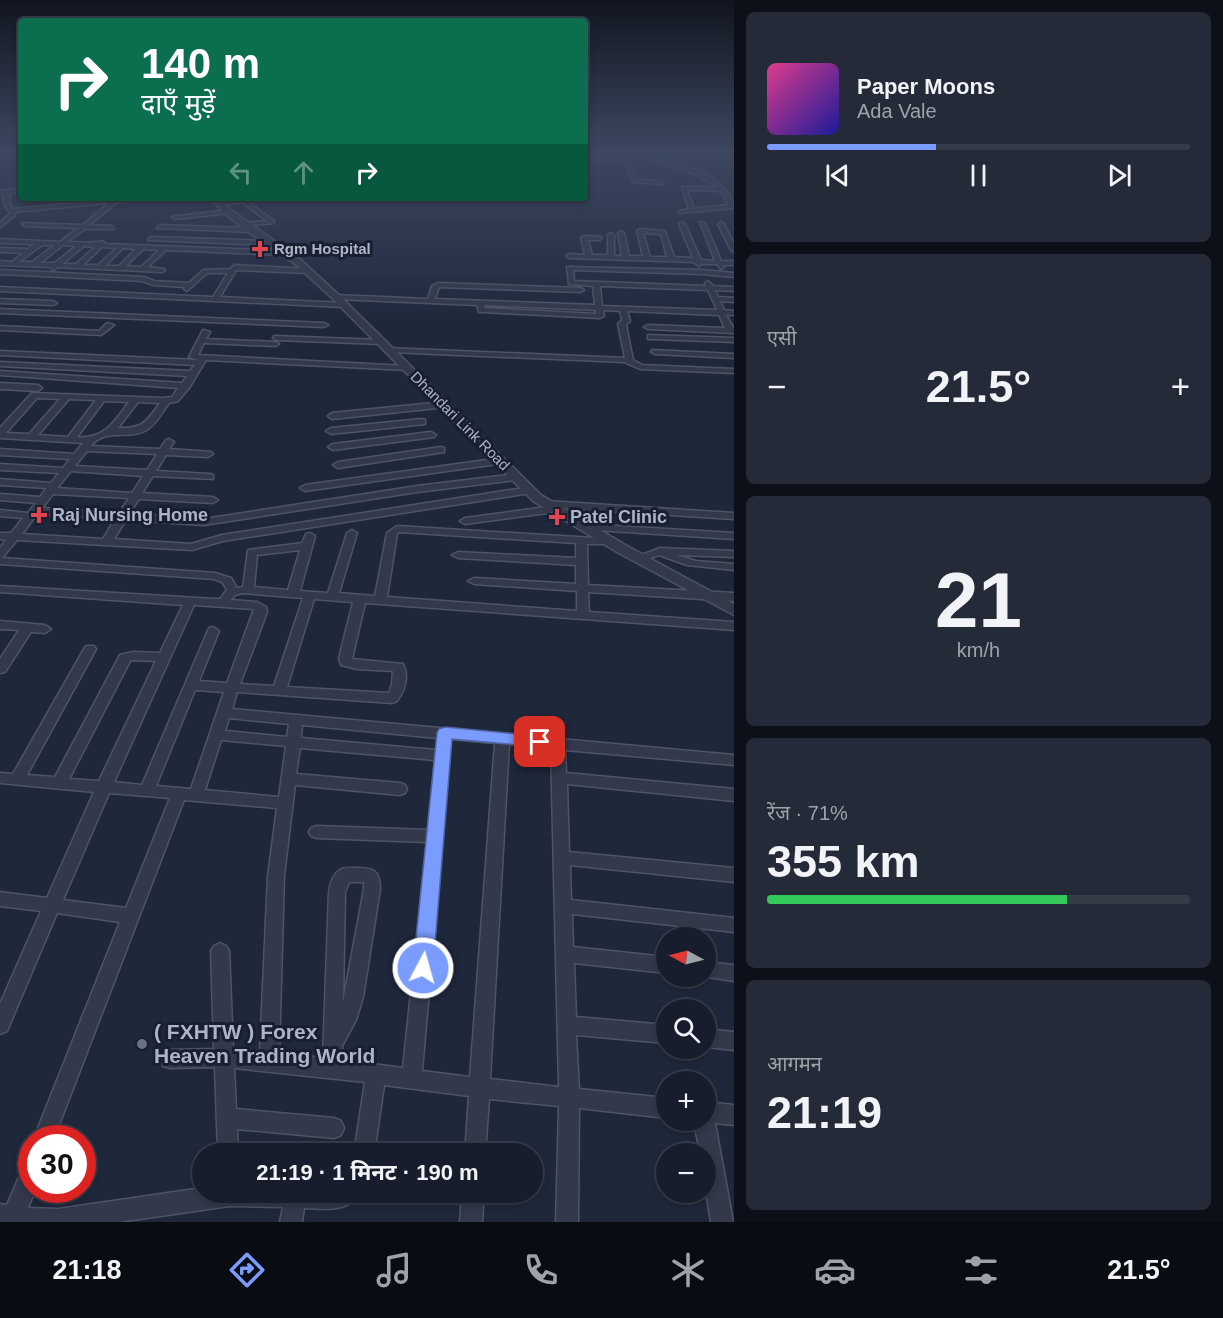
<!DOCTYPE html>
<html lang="hi">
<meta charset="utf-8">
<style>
body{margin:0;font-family:Helvetica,"Noto Sans Devanagari",sans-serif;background:#242a38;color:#f1f3f6;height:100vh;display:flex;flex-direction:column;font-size:22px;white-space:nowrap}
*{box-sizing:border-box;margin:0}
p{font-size:20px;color:#9ea2a9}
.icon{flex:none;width:33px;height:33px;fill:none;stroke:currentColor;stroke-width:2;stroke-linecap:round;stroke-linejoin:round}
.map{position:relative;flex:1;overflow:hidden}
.side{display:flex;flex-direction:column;gap:12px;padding:12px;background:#0d1018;width:489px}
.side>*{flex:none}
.banner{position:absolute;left:18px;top:18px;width:570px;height:183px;border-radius:6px;box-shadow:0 3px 9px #0003,0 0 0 2px #363b48;background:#0b6e4f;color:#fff;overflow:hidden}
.needle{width:39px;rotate:277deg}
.controls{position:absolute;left:656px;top:927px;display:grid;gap:12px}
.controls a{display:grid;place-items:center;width:60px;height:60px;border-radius:50%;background:#171d2c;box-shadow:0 3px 9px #0003,0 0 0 2px #363b48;font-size:30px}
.speed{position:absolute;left:18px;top:1125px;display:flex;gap:12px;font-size:30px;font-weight:700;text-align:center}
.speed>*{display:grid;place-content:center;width:78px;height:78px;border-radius:50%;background:#171d2c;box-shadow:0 3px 9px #0003,0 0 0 2px #363b48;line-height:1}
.speed .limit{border:9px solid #d22;background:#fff;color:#111}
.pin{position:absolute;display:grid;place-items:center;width:51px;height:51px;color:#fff;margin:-26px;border-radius:12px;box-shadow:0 3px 9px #0006}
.me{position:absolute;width:66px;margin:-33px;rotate:6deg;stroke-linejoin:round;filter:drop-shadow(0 0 4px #0008)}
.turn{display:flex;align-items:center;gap:21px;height:126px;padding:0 24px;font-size:27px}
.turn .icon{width:78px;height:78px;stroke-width:2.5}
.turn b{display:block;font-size:42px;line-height:51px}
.lanes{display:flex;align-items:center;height:57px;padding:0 24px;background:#0003;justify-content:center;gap:30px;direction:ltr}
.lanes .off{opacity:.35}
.big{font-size:45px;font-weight:700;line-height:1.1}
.side .widget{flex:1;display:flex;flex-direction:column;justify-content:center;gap:9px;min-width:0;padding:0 21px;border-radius:9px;background:#242a38}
.side .dial{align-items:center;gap:0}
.dial b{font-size:78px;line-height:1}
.song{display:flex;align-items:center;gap:18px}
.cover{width:72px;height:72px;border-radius:9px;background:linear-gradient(135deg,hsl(330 70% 55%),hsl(240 70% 35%))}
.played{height:6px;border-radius:3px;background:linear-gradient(90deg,#7b9cff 40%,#363b48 40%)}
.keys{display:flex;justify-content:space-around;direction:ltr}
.heat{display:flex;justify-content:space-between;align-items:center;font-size:33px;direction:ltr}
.charge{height:9px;border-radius:4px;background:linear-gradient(90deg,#34c759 71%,#363b48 0)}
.trip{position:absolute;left:192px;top:1143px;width:351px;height:60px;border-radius:30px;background:#171d2c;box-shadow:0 3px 9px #0003,0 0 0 2px #363b48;font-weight:700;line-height:60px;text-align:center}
.tabs{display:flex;height:96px;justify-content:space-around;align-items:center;background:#090c12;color:#9ea2a9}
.tabs .icon{width:42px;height:42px}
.tabs .active{color:#7b9cff}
.tabs b{font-size:27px;color:#f1f3f6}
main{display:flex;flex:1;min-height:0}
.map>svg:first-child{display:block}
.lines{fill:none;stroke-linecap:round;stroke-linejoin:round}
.minor-casing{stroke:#4d5466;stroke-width:3}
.tertiary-casing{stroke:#4d5466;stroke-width:3}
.minor{fill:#33394b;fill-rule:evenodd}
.tertiary{fill:#33394b;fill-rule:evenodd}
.route{fill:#7b9cff;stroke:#5065a6;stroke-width:1.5}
.health-dot{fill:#e0444e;stroke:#181f30;stroke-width:2}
.worship-dot{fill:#6b7280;stroke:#181f30;stroke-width:2}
.labels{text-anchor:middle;stroke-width:6;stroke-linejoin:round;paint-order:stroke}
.far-poi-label{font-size:15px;font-weight:bold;fill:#adb4c8;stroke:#181f30;text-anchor:start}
.far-street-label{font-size:15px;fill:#adb4c8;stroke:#181f30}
.poi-label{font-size:18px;font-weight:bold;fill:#adb4c8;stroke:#181f30;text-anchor:start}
.near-poi-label{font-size:21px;font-weight:bold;fill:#adb4c8;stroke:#181f30;text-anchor:start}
</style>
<main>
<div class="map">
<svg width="734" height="1222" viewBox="0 0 734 1222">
<rect width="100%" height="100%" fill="#1f273b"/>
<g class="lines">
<defs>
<path id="minor" d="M637,154c33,9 89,15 97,54l-55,5v-2l10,-2 -7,-22h37l-26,-14 -58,-17zM687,190l34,1 7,14 -34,4z
M624,155l13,25 24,1 2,3 -30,-2 -11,-26z
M6,190l3,2 1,12 3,5 117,-11h20l-34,5 -27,22 23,1 2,3h-29l-18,13c10,0 29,2 36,-1l3,3 179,7 3,2 -3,2 -119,-5 -18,17 16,2 1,1 -3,2 -104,-5 -5,3 -3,-3 -50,-2v-4l12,1 11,-9 -23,-1v-4l28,1 6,-5 -34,-1v-4l60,3 18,-14 -54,-2 -2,-3 61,2 26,-22 -94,9v3l-15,12v-5l10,-8 -6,-10 -1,-12zM42,245h13l-23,17h-13zM63,245l13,1 -21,17h-15zM84,246l11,1 -19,17h-14zM102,247l15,1 -19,17h-15zM123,248l13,1 -17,17h-14zM143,249l16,1 -18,17 -15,-1z
M244,199l30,22v2l-32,3 2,-3 23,-2 -25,-19z
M228,210l2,3 -55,6 -3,-2z
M700,222l5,1 16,38h13v4h-11l1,2 -3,2 -4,-5h-15l-3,2 -5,-4 -125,-4 -3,-2 3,-2 16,1 -4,-17 3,-2 18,1 -2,3h-12l4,15h16v-20l3,-2 3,2v21h8l-4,-23 3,-2 3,2 5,23h14l-6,-25 3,-2 25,2 9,26 19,1 -14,-34 3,-2 3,2 16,36 14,1zM643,233l18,1 6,23h-17z
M721,222l3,2 10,20v8l-3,-2 -13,-26z
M159,225l92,3 3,2 -3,2 -94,-4z
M150,237l119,4 3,2 -3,2 -121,-5z
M235,265l72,4 3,2 -3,2 -71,-3 -16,27 124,6 4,2 -4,2 -344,-16v-4l213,10 15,-24h-21l-20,18 -3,-2 1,-2 -32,-2 -10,-4 -143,-7v-4l144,7 10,4 35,2 14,-13 27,-1z
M567,267l136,3 31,3v4l-33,-3 -128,-4 1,11 132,5 -1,-3 3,-2 5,5 21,1v4l-19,-1 3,7 16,1v4l-14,-1 4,9 10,1v4h-8l8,14v4l-86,-4 -4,-2 4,-2 77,3 -6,-13 -92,-4 3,10 -4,4 7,35 9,5 92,4v4l-94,-4 -16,-7 -234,-10 -4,-2 1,-2 238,10 -7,-34 4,-4 -2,-9 -17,-1 1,6 -4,2 -118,-6h-3l-2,-7 -141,-6 -3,-2 3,-2 92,4 4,-13 6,-3 143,5 3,2 -3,2 -142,-5 -4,12 160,6 -2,-19 -24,-2zM600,286l108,4 9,20 -115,-4zM484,305l112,5v4l-111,-6z
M0,299l53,2 4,2 -4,2 -53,-2z
M0,309l324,14 4,2 -4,2 -324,-14z
M107,323l7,2 -13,10 -101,-5v-4l99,5z
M203,330l7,2 -4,7 69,3 4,2 -4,2 -71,-3 -6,12 209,11 4,2 -4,2 -201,-10 -17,28 -11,13 -9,2c-6,8 -12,20 -21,26 -17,12 -43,-2 -57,17l69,3 6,-9 3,-1 5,3 -5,7 42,3 2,2 -5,3 -42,-2 -10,16 54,3 3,1v4l-60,-3 -11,17 71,4 5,3 -5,3 -74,-4 -10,15 75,5 213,-33 100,-12 5,3 -5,3 -100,12 -213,33 -78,-5 -12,19 77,5 31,-9 308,-48 5,3 -5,3 -307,48 -31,9 -175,-10 -15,18 213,15 16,5 6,10 6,-1 5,-37 54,-7 4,-9 4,-1 5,3 -15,55 28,2 19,-60 5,-3 5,3 -18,60 36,3 12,-63 10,-7 213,13 5,3 -1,2h-27l1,41 146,8v8l-146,-9 1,20 145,10v8l-369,-27 -13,56 51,5c6,13 2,26 -6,37l-5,2 -155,-11 -5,17 502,46v10l-169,-15 1,23 168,16v12l-167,-17 2,68 165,16v14l-164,-17 1,35 163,18v14l-162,-18 1,33 93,10v16l-92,-10 2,54 90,8v18l-90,-8 3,54 87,9v20l-87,-10 -1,114h-22l3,-116 -70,-7 -4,55h-20l4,-58 -85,-11 -10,69h-20l11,-72 -131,-14 2,41 98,9 7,3 3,7 -3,7 -7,3 -97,-9 1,25h-20l-3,-87 -45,1 -7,-2 -3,-7 3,-7 7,-2 44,-1 -3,-98 3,-5 6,-3 6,3 3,5 4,98 27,2 8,-175 9,-68 -93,-8 -130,338h-20l86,-216 -63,-9 -50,118 -7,3v-30l41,-93 -41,-5v-14l47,6 47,-106 -94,-9v-10l13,1 71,-125 2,-3h8l2,3 -69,126 28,2 65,-122 13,-3 27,1 23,-48 -183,-13v-6l214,13h6l7,-9 -5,-8 -8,-3 -214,-15v-16l6,-8 -6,-1v-6h11l12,-15 -23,-2v-6l28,3 8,-10 -36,-3v-6l40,3 7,-9 -47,-3v-6l51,4 8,-10 -59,-3v-6l63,4 7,-9 -70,-4v-6l74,5 9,-11 -83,-5v-10l32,-35 131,5 9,-1 6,-9 -178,-13v-4l182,12 5,-7 -187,-10v-4l190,9 5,-6 -195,-10v-4l198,9 -9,-3zM37,398l23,1 -31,35 -23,-1zM69,399l27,1 -28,37 -30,-2zM104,401l25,1c-15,20 -24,37 -52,35zM138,402l22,1c-14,19 -17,26 -42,25zM87,451l70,3 -10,16 -72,-4zM71,471l72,5 -11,17 -75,-5zM53,494l76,4 -10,15 -77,-5zM37,514l78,5 -12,20 -81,-5zM399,532l177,11v15l-118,-6 -6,3 6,3 118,7v19l-102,-6 -6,3 6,3 103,7v20l-190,-14 10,-63zM300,550l-12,40 -34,-3 3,-32zM243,593l60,5 -29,88 -34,-2 27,-72 -1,-5 -9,-5 -26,-2 4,-5zM314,599l39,3 -14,56 2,7 16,4 36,2 -1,13 -3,9 -102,-6zM194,605l60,4 -27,74 -28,-2 20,-50 -6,-4 -4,1 -67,157 -28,-3zM133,660l23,1 -57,120 -30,-2 61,-118zM195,690l29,2 -33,97 -35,-3zM229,718l60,6 -2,13 -62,-6zM302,725l136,13 -2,12 -135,-12zM451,739l44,4 -25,334 -48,-6zM221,740l65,6 -7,51 -74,-7zM509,744l42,4 8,339 -69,-8zM300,748l135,12 -7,70 -111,-4 -6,2 -2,4 2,4 6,2 110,4 -24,226 -61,-8v-14l14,-26 7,-23 17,-108c0,-20 -8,-21 -26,-21 -4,0 -10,-1 -14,2 -8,5 -10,14 -11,22l-6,166 -44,-5 5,-177 11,-91 105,10 5,-2 2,-4 -2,-4 -5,-2 -104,-9zM109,793l61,5 -44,110 -63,-8zM349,882h15v7l-21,113 2,-110z
M648,335l86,3v4l-83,-3h-3z
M274,336l107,4 4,2 -4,2 -104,-4 -4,-2z
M652,350l82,4v4l-79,-4 -4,-2z
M0,383l38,2 4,3 -4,3 -38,-2z
M444,402l3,1v4l-115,12 -4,-3 4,-3z
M422,419l3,1v4l-94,10 -5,-3 5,-3z
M431,432l5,3 -2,2 -101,13 -5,-3 5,-3z
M441,447l3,1v4l-106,16 -5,-3 5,-3z
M501,458l5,3 -2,2 -199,28 -5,-3 5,-3z
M546,501l188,12v6l-175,-11v3l-4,1 -90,12 -5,-3 5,-3 81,-11 -5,-3z
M583,524l151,9v6l-155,-10 -1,-2 1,-2z
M660,548l74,3v6l-58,-2 20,6 38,3v6l-47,-5 -28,-10 -19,7 -6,-3 2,-2z
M0,621l45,4 6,4 -6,4 -14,-1 -26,40 -5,1v-14l19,-29 -19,-1z
M705,962l29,3v16l-33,-5h4z
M705,1029l29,3v18l-29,-3z
M705,1102l29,3v20l-19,-2 18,99h-22l-6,-36v-32h-5l-6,-34h11z
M32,1160v30h3l-7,18 30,1 144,-21v4h157c-8,21 -36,17 -55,16l-2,14h-22l3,-15 -53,-1 -111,16h-119v-18l7,1 18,-42z
M462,1192h22l-2,30h-22z"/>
<path id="tertiary" d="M650,152h84v4l-73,-2 -76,9v-4z
M21,188v4l-21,3v-4z
M208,198h7l5,4 52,-4 -48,7 77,55 38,35 202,200 86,51 107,58v11l-117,-63 -84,-51 -200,-202 -38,-35 -54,-37z"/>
</defs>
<!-- minor casing -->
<use href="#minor" class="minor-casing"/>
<!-- tertiary casing -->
<use href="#tertiary" class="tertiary-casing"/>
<!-- minor -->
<use href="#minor" class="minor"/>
<!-- tertiary -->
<use href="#tertiary" class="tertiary"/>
</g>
<!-- sky -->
<linearGradient id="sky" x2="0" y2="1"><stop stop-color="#111520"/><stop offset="0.47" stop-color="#3c4760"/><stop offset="1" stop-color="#3c4760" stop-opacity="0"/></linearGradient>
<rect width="734" height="323" fill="url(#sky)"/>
<!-- route -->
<path class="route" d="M445,727l95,9 5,2 3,4 -3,4 -5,1 -88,-8 -19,229 -3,6 -7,3 -7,-3 -3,-6 24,-235 2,-4z"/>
<!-- markers -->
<g class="health-dot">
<path d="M257 240h6v6h6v6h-6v6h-6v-6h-6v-6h6z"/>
<path d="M36 506h6v6h6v6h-6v6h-6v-6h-6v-6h6z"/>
<path d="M554 508h6v6h6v6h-6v6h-6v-6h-6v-6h6z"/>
</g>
<circle class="worship-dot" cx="142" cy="1044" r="6"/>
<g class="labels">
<!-- far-poi labels -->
<g class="far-poi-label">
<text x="274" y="254">Rgm Hospital</text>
</g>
<!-- far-street labels -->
<g class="far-street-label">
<text transform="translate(460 421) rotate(45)" y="5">Dhandari Link Road</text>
</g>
<!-- poi labels -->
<g class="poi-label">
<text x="52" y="521">Raj Nursing Home</text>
<text x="570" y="523">Patel Clinic</text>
</g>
<!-- near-poi labels -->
<g class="near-poi-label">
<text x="154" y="1039">( FXHTW ) Forex<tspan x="154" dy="24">Heaven Trading World</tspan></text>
</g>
</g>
</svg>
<div class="controls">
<a><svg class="needle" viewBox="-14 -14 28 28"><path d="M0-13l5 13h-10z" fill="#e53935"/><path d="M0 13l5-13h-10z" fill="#9ea2a9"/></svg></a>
<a><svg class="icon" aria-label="search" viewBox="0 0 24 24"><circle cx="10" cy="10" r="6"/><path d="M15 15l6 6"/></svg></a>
<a>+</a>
<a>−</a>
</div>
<div class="speed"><div class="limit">30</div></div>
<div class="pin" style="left:540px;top:742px;background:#d93025"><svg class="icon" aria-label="arrive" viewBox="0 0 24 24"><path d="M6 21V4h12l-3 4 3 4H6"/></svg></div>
<svg class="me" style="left:423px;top:968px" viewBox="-20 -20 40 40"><circle r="17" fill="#7b9cff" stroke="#fff" stroke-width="3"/><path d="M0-11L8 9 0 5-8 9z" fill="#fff"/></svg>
<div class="trip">21:19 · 1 मिनट · 190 m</div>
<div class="banner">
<div class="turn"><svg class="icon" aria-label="right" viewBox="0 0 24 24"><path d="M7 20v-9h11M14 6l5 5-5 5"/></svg><div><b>140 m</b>दाएँ मुड़ें</div></div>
<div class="lanes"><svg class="icon off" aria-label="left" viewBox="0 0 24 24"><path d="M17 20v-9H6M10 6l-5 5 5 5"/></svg><svg class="icon off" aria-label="ahead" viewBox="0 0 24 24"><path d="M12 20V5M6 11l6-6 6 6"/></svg><svg class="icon" aria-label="right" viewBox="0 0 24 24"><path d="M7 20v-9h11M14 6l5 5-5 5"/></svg></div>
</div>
</div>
<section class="side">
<div class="widget">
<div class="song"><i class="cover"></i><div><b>Paper Moons</b><p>Ada Vale</p></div></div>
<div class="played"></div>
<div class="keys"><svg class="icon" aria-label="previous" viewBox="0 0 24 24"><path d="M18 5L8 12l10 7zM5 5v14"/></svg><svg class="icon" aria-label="pause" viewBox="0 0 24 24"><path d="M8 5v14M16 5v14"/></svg><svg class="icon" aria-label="next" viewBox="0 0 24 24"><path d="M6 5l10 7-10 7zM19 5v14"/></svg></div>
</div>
<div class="widget"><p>एसी</p>
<div class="heat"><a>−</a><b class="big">21.5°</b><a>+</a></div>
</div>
<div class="widget dial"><b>21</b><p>km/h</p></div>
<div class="widget"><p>रेंज · 71%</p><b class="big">355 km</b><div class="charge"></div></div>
<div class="widget"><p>आगमन</p><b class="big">21:19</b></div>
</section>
</main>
<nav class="tabs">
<b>21:18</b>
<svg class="icon active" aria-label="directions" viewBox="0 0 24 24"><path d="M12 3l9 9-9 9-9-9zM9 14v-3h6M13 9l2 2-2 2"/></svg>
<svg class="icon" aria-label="music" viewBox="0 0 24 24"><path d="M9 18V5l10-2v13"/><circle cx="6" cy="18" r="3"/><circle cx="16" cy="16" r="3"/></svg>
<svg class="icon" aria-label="phone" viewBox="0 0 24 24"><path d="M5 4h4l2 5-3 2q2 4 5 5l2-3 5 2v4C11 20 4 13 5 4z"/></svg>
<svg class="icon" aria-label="climate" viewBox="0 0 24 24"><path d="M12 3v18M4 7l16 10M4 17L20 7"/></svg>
<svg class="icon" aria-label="car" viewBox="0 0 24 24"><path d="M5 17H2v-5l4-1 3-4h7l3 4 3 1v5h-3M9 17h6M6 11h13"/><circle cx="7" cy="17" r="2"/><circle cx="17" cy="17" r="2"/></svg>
<svg class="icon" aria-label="filters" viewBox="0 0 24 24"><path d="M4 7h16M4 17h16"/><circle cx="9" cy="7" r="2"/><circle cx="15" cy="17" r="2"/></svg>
<b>21.5°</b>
</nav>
